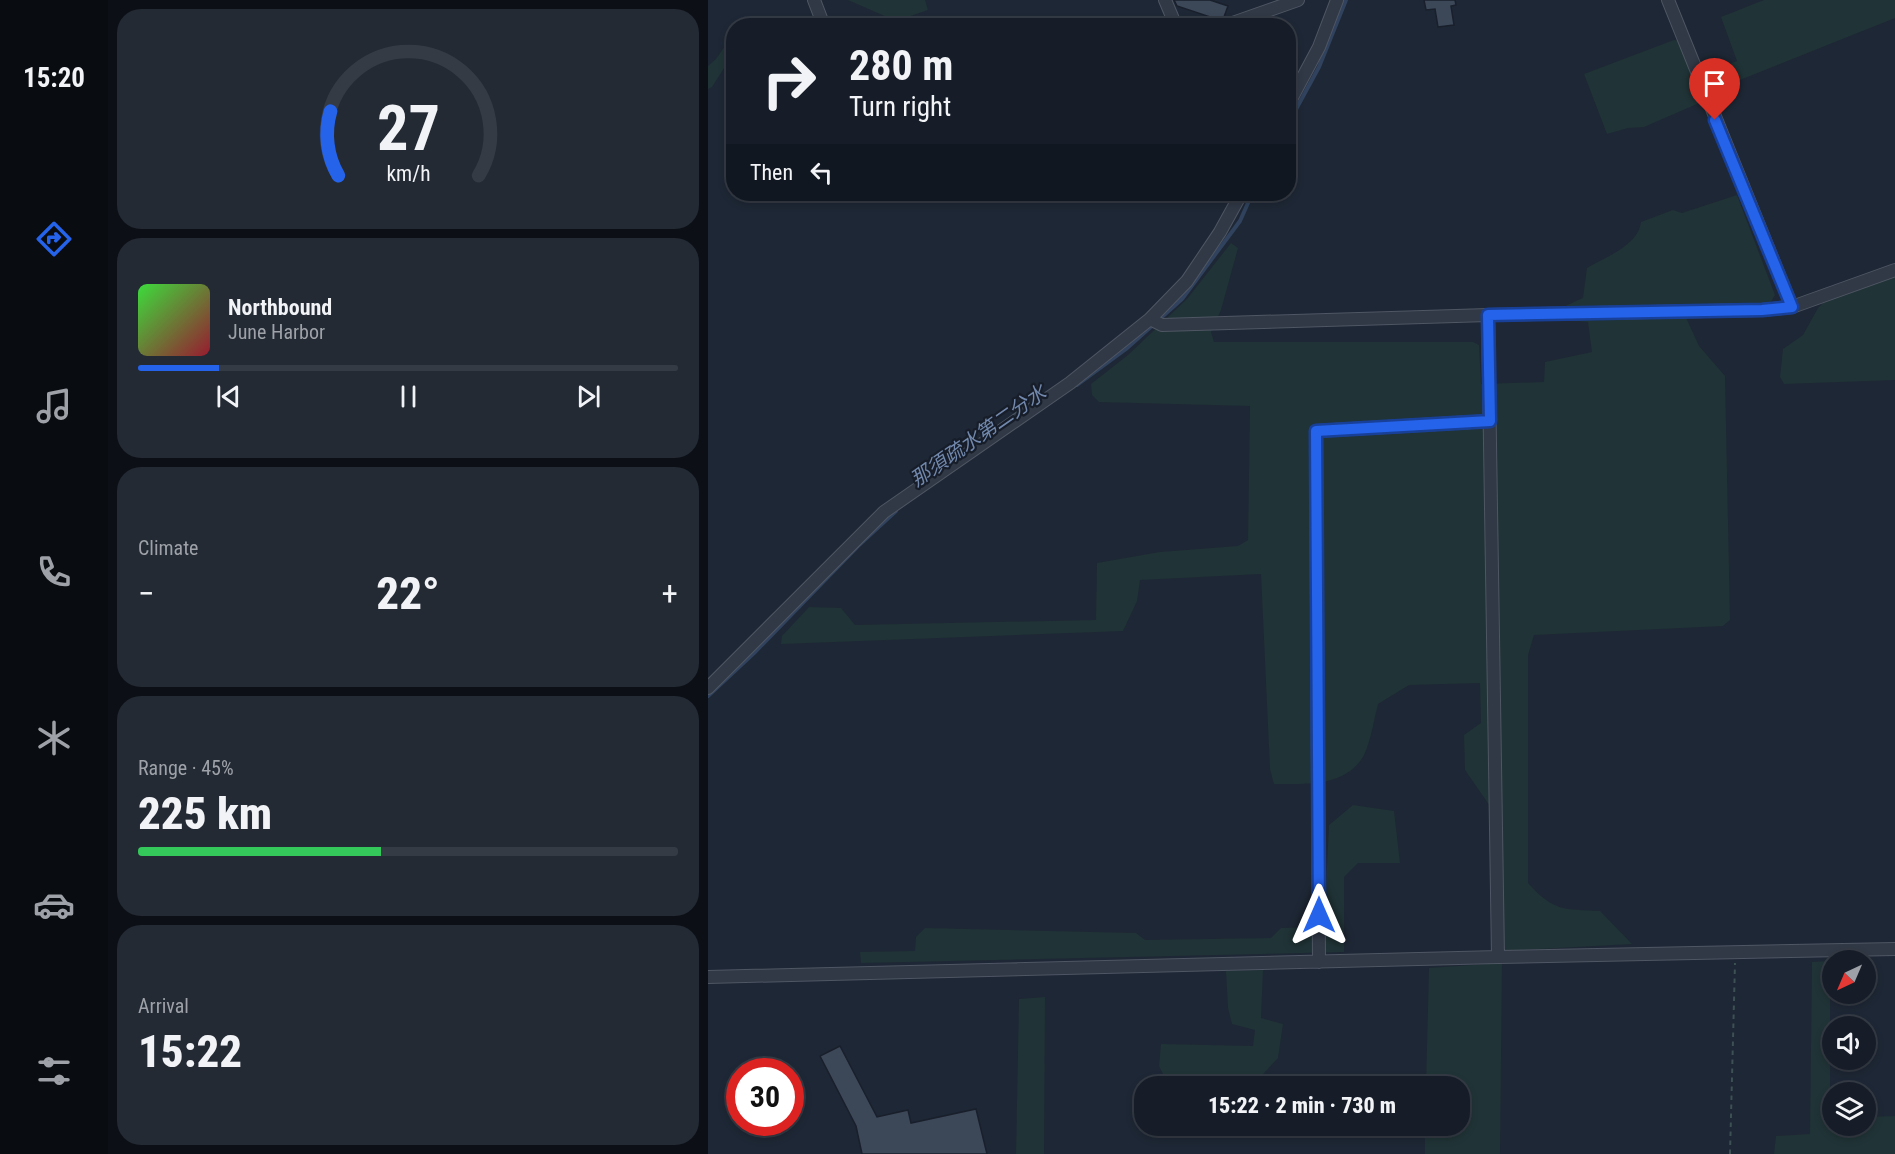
<!DOCTYPE html>
<meta charset="utf-8">
<style>
body{margin:0;font-family:"Roboto Condensed","Noto Sans JP",sans-serif;background:#232a34;color:#f1f3f6;height:100vh;display:flex;flex-direction:column;font-size:22px;white-space:nowrap}
*{box-sizing:border-box;margin:0}
p{font-size:20px;color:#9ea2a8}
.icon{flex:none;width:33px;height:33px;fill:none;stroke:currentColor;stroke-width:2;stroke-linecap:round;stroke-linejoin:round}
.map{position:relative;flex:1;overflow:hidden}
.sheet{display:flex;flex-direction:column;gap:9px;padding:9px;background:#0c1016;width:600px}
.sheet>*{flex:none}
.banner{position:absolute;left:18px;top:18px;width:570px;height:183px;border-radius:24px;box-shadow:0 3px 9px #0003,0 0 0 2px #353b45;background:#161d28;color:#f1f3f6;overflow:hidden}
.needle{width:39px;rotate:224deg}
.tools{position:absolute;left:1114px;top:950px;display:grid;gap:12px}
.tools a{display:grid;place-items:center;width:54px;height:54px;border-radius:50%;background:#161d28;box-shadow:0 3px 9px #0003,0 0 0 2px #353b45;font-size:30px}
.speed{position:absolute;left:18px;top:1058px;display:flex;gap:12px;font-size:30px;font-weight:700;text-align:center}
.speed>*{display:grid;place-content:center;width:78px;height:78px;border-radius:50%;background:#161d28;box-shadow:0 3px 9px #0003,0 0 0 2px #353b45;line-height:1}
.speed .limit{border:9px solid #d22;background:#fff;color:#111}
.pin{position:absolute;display:grid;place-items:center;width:51px;height:51px;color:#fff;margin:-62px -26px;border-radius:50% 50% 50% 0;rotate:-45deg;box-shadow:0 0 6px #0007}
.pin .icon{rotate:45deg}
.me{position:absolute;width:66px;margin:-33px;rotate:0deg;stroke-linejoin:round;filter:drop-shadow(0 0 4px #0008)}
.turn{display:flex;align-items:center;gap:21px;height:126px;padding:0 24px;font-size:27px}
.turn .icon{width:78px;height:78px;stroke-width:2.5}
.turn b{display:block;font-size:42px;line-height:51px}
.then{display:flex;align-items:center;height:57px;padding:0 24px;background:#0003;gap:12px;font-size:22px}
.big{font-size:45px;font-weight:800;line-height:1.1}
.sheet .widget{flex:1;display:flex;flex-direction:column;justify-content:center;gap:9px;min-width:0;padding:0 21px;border-radius:24px;background:#232a34}
.sheet .dial{align-items:center;gap:0}
.dial svg{height:156px;overflow:visible;fill:none;stroke:#353b45;stroke-width:7;stroke-linecap:round;text-anchor:middle}
.dial text{fill:#f1f3f6;stroke:none}
.song{display:flex;align-items:center;gap:18px}
.cover{width:72px;height:72px;border-radius:9px;background:linear-gradient(135deg,hsl(120 70% 55%),hsl(350 70% 35%))}
.played{height:6px;border-radius:3px;background:linear-gradient(90deg,#2563eb 15%,#353b45 15%)}
.keys{display:flex;justify-content:space-around;direction:ltr}
.heat{display:flex;justify-content:space-between;align-items:center;font-size:33px;direction:ltr}
.charge{height:9px;border-radius:4px;background:linear-gradient(90deg,#34c759 45%,#353b45 0)}
.trip{position:absolute;left:426px;top:1076px;width:336px;height:60px;border-radius:24px;background:#161d28;box-shadow:0 3px 9px #0003,0 0 0 2px #353b45;font-weight:800;line-height:60px;text-align:center}
main{display:flex;flex:1;min-height:0}
.tab-bar{display:flex;flex-direction:column;width:108px;justify-content:space-around;align-items:center;background:#090c10;color:#9ea2a8}
.tab-bar .icon{width:42px;height:42px}
.tab-bar .active{color:#2563eb}
.tab-bar b{font-size:27px;color:#f1f3f6}
.map>svg:first-child{display:block}
.green{fill:#203336}
.lines{fill:none;stroke-linecap:round;stroke-linejoin:round}
.stream{stroke:#30425d;stroke-width:4}
.building{fill:#3c4758;stroke:#19202c;stroke-width:1.5}
.minor-casing{stroke:#4f5664;stroke-width:14}
.path{stroke:#3d5054;stroke-width:2;stroke-dasharray:4.5 4.5;stroke-linecap:butt}
.minor{stroke:#313946;stroke-width:12}
.route-casing{stroke:#184099;stroke-width:15}
.route{stroke:#2563eb;stroke-width:10}
.labels{text-anchor:middle;stroke-width:4.5;stroke-linejoin:round;paint-order:stroke}
.water-label{font-size:20px;font-style:italic;fill:#7289ad;stroke:#171e2a}
</style>
<main>
<nav class="tab-bar">
<b>15:20</b>
<svg class="icon active" aria-label="directions" viewBox="0 0 24 24"><path d="M12 3l9 9-9 9-9-9zM9 14v-3h6M13 9l2 2-2 2"/></svg>
<svg class="icon" aria-label="music" viewBox="0 0 24 24"><path d="M9 18V5l10-2v13"/><circle cx="6" cy="18" r="3"/><circle cx="16" cy="16" r="3"/></svg>
<svg class="icon" aria-label="phone" viewBox="0 0 24 24"><path d="M5 4h4l2 5-3 2q2 4 5 5l2-3 5 2v4C11 20 4 13 5 4z"/></svg>
<svg class="icon" aria-label="climate" viewBox="0 0 24 24"><path d="M12 3v18M4 7l16 10M4 17L20 7"/></svg>
<svg class="icon" aria-label="car" viewBox="0 0 24 24"><path d="M5 17H2v-5l4-1 3-4h7l3 4 3 1v5h-3M9 17h6M6 11h13"/><circle cx="7" cy="17" r="2"/><circle cx="17" cy="17" r="2"/></svg>
<svg class="icon" aria-label="filters" viewBox="0 0 24 24"><path d="M4 7h16M4 17h16"/><circle cx="9" cy="7" r="2"/><circle cx="15" cy="17" r="2"/></svg>
</nav>
<section class="sheet">
<div class="widget dial"><svg viewBox="0 0 100 80">
<path d="M14 69A42 42 0 1 1 86 69"/>
<path d="M14 69A42 42 0 0 1 10 36" stroke="#2563eb"/>
<text x="50" y="56" font-size="32" font-weight="700">27</text>
<text x="50" y="72" font-size="11">km/h</text>
</svg></div>
<div class="widget">
<div class="song"><i class="cover"></i><div><b>Northbound</b><p>June Harbor</p></div></div>
<div class="played"></div>
<div class="keys"><svg class="icon" aria-label="previous" viewBox="0 0 24 24"><path d="M18 5L8 12l10 7zM5 5v14"/></svg><svg class="icon" aria-label="pause" viewBox="0 0 24 24"><path d="M8 5v14M16 5v14"/></svg><svg class="icon" aria-label="next" viewBox="0 0 24 24"><path d="M6 5l10 7-10 7zM19 5v14"/></svg></div>
</div>
<div class="widget"><p>Climate</p>
<div class="heat"><a>−</a><b class="big">22°</b><a>+</a></div>
</div>
<div class="widget"><p>Range · 45%</p><b class="big">225 km</b><div class="charge"></div></div>
<div class="widget"><p>Arrival</p><b class="big">15:22</b></div>
</section>
<div class="map">
<svg width="1187" height="1154" viewBox="0 0 1187 1154">
<rect width="100%" height="100%" fill="#1e2735"/>
<!-- green -->
<path class="green" d="M140,0h77l3,10 -32,11z
M1056,0h131v18l-195,78 -3,8 -53,23 -16,1 -21,6 -23,-60 90,-34 5,1 15,36 43,-16 -16,-44z
M25,34v20l-21,33 -4,2v-23l8,-7z
M1029,195l38,100 -6,10 -87,4 17,37 26,30 5,244 -7,6 -189,9 -6,20v228c26,29 36,26 72,28l32,33 -129,7 -11,-142 -27,-39 -1,-35 17,-12 -1,-40 -71,2 -31,19c-4,16 -7,36 -14,51 -17,32 -59,29 -90,29l-4,-15 -9,-195 -121,6 -3,21 -14,30 -342,13 1,-8 27,-29 32,1 14,17 241,-5 1,-57 63,-11 78,-6 10,-6 2,-134 -151,-4 -7,-7 -1,-11 37,-29 59,-56 44,-56 7,5 -17,62 -10,22 3,10h259l6,3 2,39 63,-2 1,-20 47,-10 -4,-30 -30,-3 -4,-8 29,-13 4,-30c18,-11 51,-22 54,-46l32,-12 9,3z
M1187,275v105l-111,4 -4,-7 3,-28 20,-14 15,-27 8,-8z
M645,805l41,6 6,52h-42l-14,14v75l-483,11 -1,-11 55,-1 1,-14 9,-9 211,5 9,7 126,-2 10,-10 43,-1 5,-102z
M1122,961v157h3v7h33v-8l29,-1v38h-121l2,-18 34,-2 2,-172z
M794,963l-2,191h-75v-29h35v-39h-34l3,-118z
M555,970l-2,48 22,6 -5,34 -14,15 -5,13h-90l-10,-20 2,-22 92,2 2,-16 -23,-6 -4,-16 -2,-37z
M337,997l-1,157h-28l3,-155z"/>
<g class="lines">
<!-- stream -->
<path class="stream" d="M580,124l31,-57 27,-67
M369,385l49,-36 56,-50 58,-78 12,-27
M0,696l46,-43 104,-107 38,-35"/>
</g>
<!-- building -->
<path class="building" d="M466,0h36l18,6 -4,11 -5,3 -42,-14z
M716,0h31l1,5 -5,1 3,19 -16,2 -3,-18 -9,1z
M132,1046l37,71 31,-7 3,13 65,-14 11,45h-125l-6,-28 -36,-70z"/>
<g class="lines">
<defs>
<path id="minor" d="M106,0l10,26
M457,0l11,26
M960,0l124,307
M516,26l74,-26
M580,105l31,-58 18,-47
M780,315l10,642
M442,319l12,6 326,-10 274,-5 30,-3 103,-37
M0,688l176,-176 186,-129 80,-64 37,-38 33,-49 21,-38
M611,962l-3,-531 174,-10
M0,977l790,-20 397,-8"/>
</defs>
<!-- minor casing -->
<use href="#minor" class="minor-casing"/>
<!-- path -->
<path class="path" d="M1022,1154l5,-191"/>
<!-- minor -->
<use href="#minor" class="minor"/>
</g>
<g class="lines">
<defs>
<path id="route" d="M611,915l-3,-484 174,-10 -2,-106 274,-5 30,-3 -77,-187"/>
</defs>
<!-- route casing -->
<use href="#route" class="route-casing"/>
<!-- route -->
<use href="#route" class="route"/>
</g>
<g class="labels">
<!-- water labels -->
<g class="water-label">
<text transform="translate(270 436) rotate(-35)" y="7">那須疏水第二分水</text>
</g>
</g>
</svg>
<div class="tools">
<a><svg class="needle" viewBox="-14 -14 28 28"><path d="M0-13l5 13h-10z" fill="#e53935"/><path d="M0 13l5-13h-10z" fill="#9ea2a8"/></svg></a>
<a><svg class="icon" aria-label="sound" viewBox="0 0 24 24"><path d="M4 9h4l5-4v14l-5-4H4zM17 9q2 3 0 6"/></svg></a>
<a><svg class="icon" aria-label="layers" viewBox="0 0 24 24"><path d="M12 4l9 5-9 5-9-5zM3 14l9 5 9-5"/></svg></a>
</div>
<div class="speed"><div class="limit">30</div></div>
<div class="pin" style="left:1007px;top:120px;background:#d93025"><svg class="icon" aria-label="arrive" viewBox="0 0 24 24"><path d="M6 21V4h12l-3 4 3 4H6"/></svg></div>
<svg class="me" style="left:611px;top:915px" viewBox="-20 -20 40 40"><path d="M0-17L14 15 0 8-14 15z" fill="#2563eb" stroke="#fff" stroke-width="4"/></svg>
<div class="trip">15:22 · 2 min · 730 m</div>
<div class="banner">
<div class="turn"><svg class="icon" aria-label="right" viewBox="0 0 24 24"><path d="M7 20v-9h11M14 6l5 5-5 5"/></svg><div><b>280 m</b>Turn right</div></div>
<div class="then">Then<svg class="icon" aria-label="left" viewBox="0 0 24 24"><path d="M17 20v-9H6M10 6l-5 5 5 5"/></svg></div>
</div>
</div>
</main>
